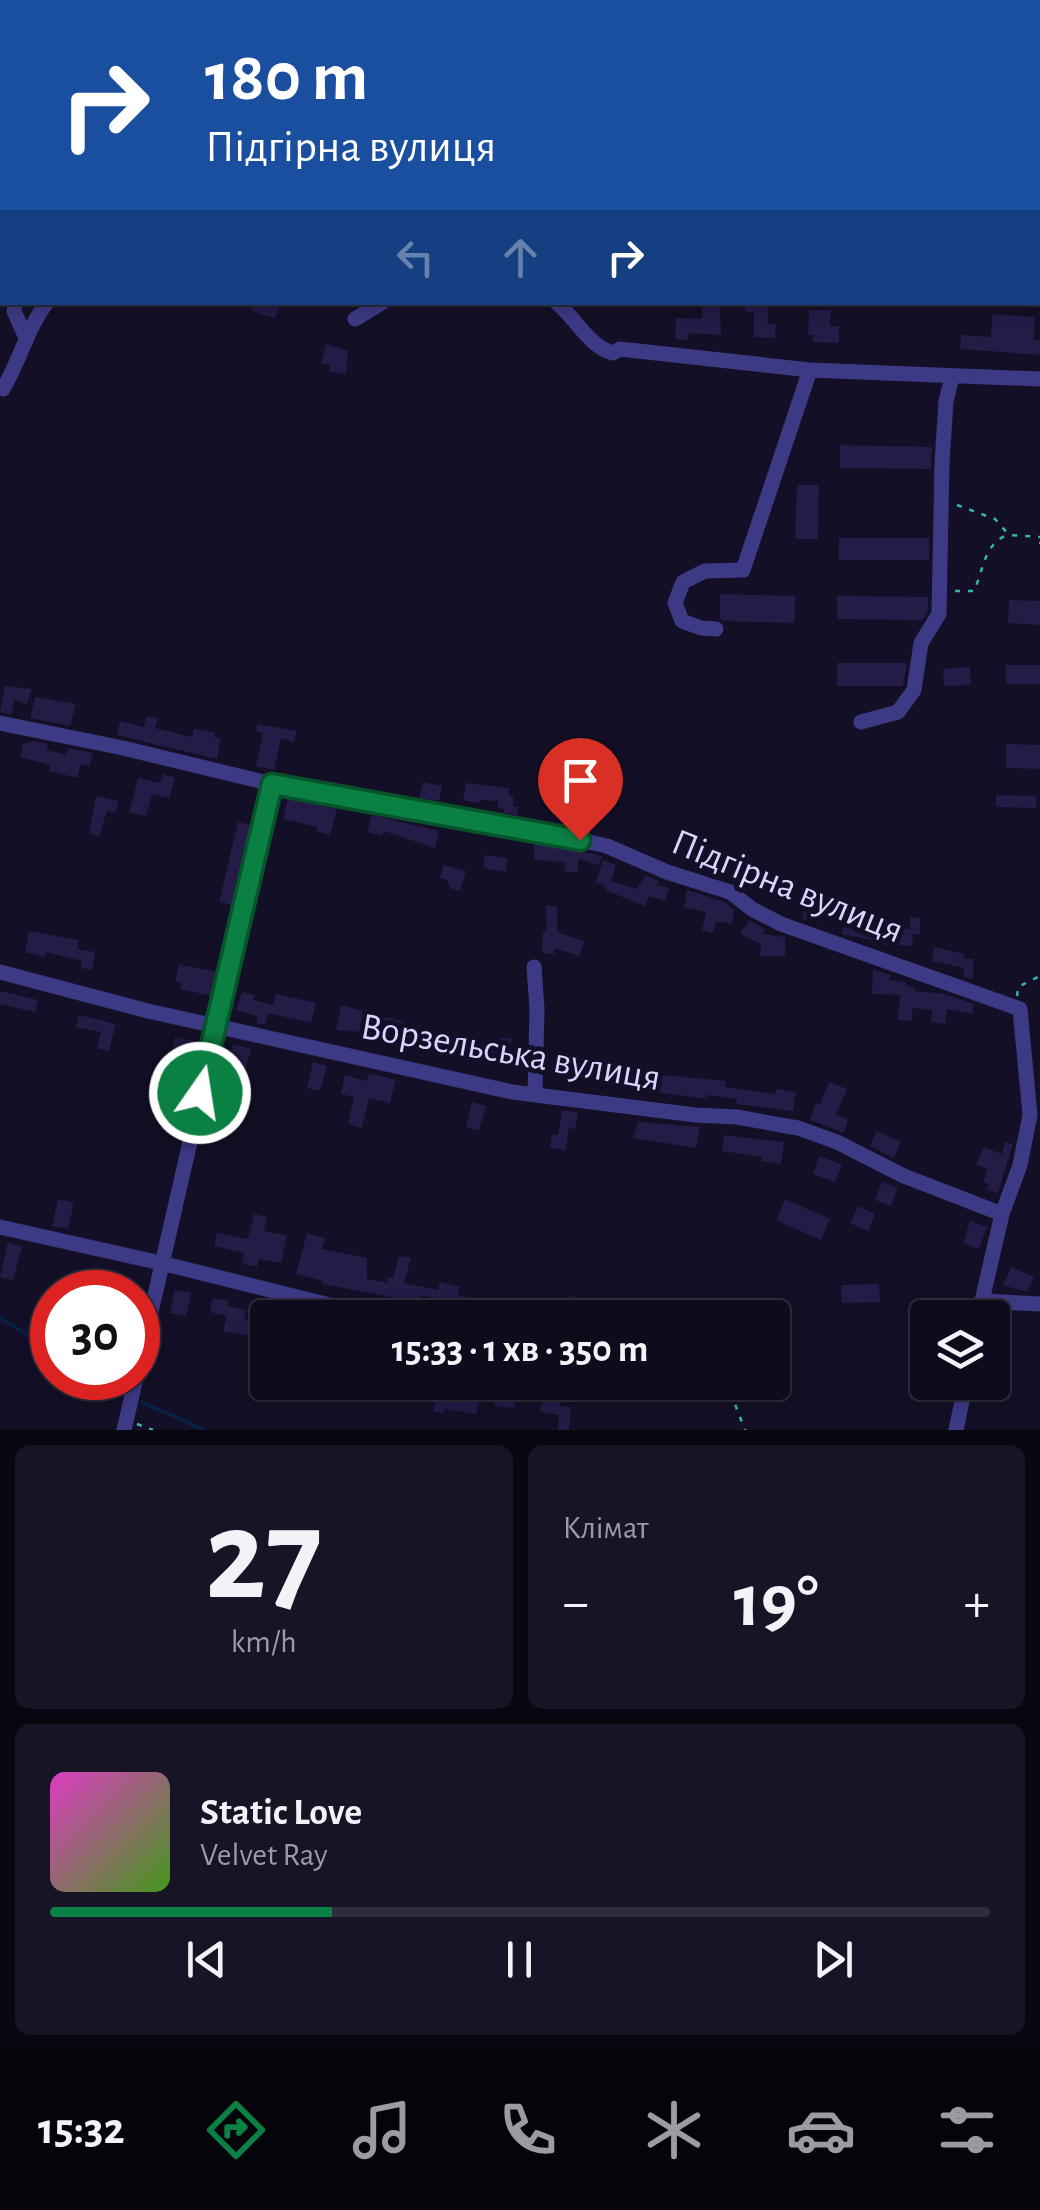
<!DOCTYPE html>
<html lang="uk">
<meta charset="utf-8">
<style>
body{margin:0;font-family:"Alegreya Sans",sans-serif;background:#171425;color:#f1f3f6;height:100vh;display:flex;flex-direction:column;font-size:38px;white-space:nowrap}
*{box-sizing:border-box;margin:0}
p{font-size:32px;color:#9b9ba3}
.icon{flex:none;width:55px;height:55px;fill:none;stroke:currentColor;stroke-width:2;stroke-linecap:round;stroke-linejoin:round}
.map{position:relative;height:1430px;overflow:hidden}
.details{display:flex;flex-direction:column;gap:15px;padding:15px;background:#08060f;flex:1}
.details>*{flex:none}
.banner{position:absolute;left:0px;top:0px;width:1040px;height:305px;box-shadow:0 5px 15px #0003,0 0 0 2px #2e2b3b;background:#1a4fa0;color:#fff;overflow:hidden}
.buttons{position:absolute;left:910px;top:1300px;display:grid;gap:20px}
.buttons a{display:grid;place-items:center;width:100px;height:100px;border-radius:10px;background:#0e0b1c;box-shadow:0 5px 15px #0003,0 0 0 2px #2e2b3b;font-size:50px}
.speed{position:absolute;left:30px;top:1270px;display:flex;gap:20px;font-size:50px;font-weight:700;text-align:center}
.speed>*{display:grid;place-content:center;width:130px;height:130px;border-radius:50%;background:#0e0b1c;box-shadow:0 5px 15px #0003,0 0 0 2px #2e2b3b;line-height:1}
.speed .limit{border:15px solid #d22;background:#fff;color:#111}
.pin{position:absolute;display:grid;place-items:center;width:85px;height:85px;color:#fff;margin:-102px -42px;border-radius:50% 50% 50% 0;rotate:-45deg;box-shadow:0 0 10px #0007}
.pin .icon{rotate:45deg}
.me{position:absolute;width:110px;margin:-55px;rotate:13deg;stroke-linejoin:round;filter:drop-shadow(0 0 8px #0008)}
.turn{display:flex;align-items:center;gap:35px;height:210px;padding:0 40px;font-size:45px}
.turn .icon{width:130px;height:130px;stroke-width:2.5}
.turn b{display:block;font-size:70px;line-height:85px}
.lanes{display:flex;align-items:center;height:95px;padding:0 40px;background:#0003;justify-content:center;gap:50px;direction:ltr}
.lanes .off{opacity:.35}
.big{font-size:75px;font-weight:700;line-height:1.1}
.details .widget{flex:1;display:flex;flex-direction:column;justify-content:center;gap:15px;min-width:0;padding:0 35px;border-radius:15px;background:#171425}
.details .dial{align-items:center;gap:0}
.dial b{font-size:130px;line-height:1}
.song{display:flex;align-items:center;gap:30px}
.cover{width:120px;height:120px;border-radius:15px;background:linear-gradient(135deg,hsl(310 70% 55%),hsl(100 70% 35%))}
.played{height:10px;border-radius:5px;background:linear-gradient(90deg,#0b8043 30%,#2e2b3b 30%)}
.keys{display:flex;justify-content:space-around;direction:ltr}
.heat{display:flex;justify-content:space-between;align-items:center;font-size:55px;direction:ltr}
.details .tiles{flex:1;display:grid;gap:15px;grid-template-columns:1fr 1fr}
.widget:last-child{grid-column:span 2}
.trip{position:absolute;left:250px;top:1300px;width:540px;height:100px;border-radius:10px;background:#0e0b1c;box-shadow:0 5px 15px #0003,0 0 0 2px #2e2b3b;font-weight:700;line-height:100px;text-align:center}
.menu{display:flex;height:160px;justify-content:space-around;align-items:center;background:#06040b;color:#9b9ba3}
.menu .icon{width:70px;height:70px}
.menu .selected{color:#0b8043}
.menu b{font-size:45px;color:#f1f3f6}
.map>svg:first-child{display:block}
.lines{fill:none;stroke-linecap:round;stroke-linejoin:round}
.stream{stroke:#0a1f44;stroke-width:4}
.building{fill:#241b47}
.path{stroke:#2fb8b0;stroke-width:2.5;stroke-dasharray:5 8;stroke-linecap:butt}
.minor{stroke:#3d3a85;stroke-width:15}
.route-casing{stroke:#07532c;stroke-width:25}
.route{stroke:#0b8043;stroke-width:18}
.labels{text-anchor:middle;stroke-width:10;stroke-linejoin:round;paint-order:stroke}
.street-label{font-size:38px;fill:#d9d4ff;stroke:#130f26}
</style>
<div class="map">
<svg width="1040" height="1430" viewBox="0 0 1040 1430">
<rect width="100%" height="100%" fill="#130f26"/>
<g class="lines">
<!-- stream -->
<path class="stream" d="M0,1318l52,32
M98,1378l26,14
M142,1402l62,28"/>
</g>
<!-- building -->
<path class="building" d="M251,302h30l-6,16 -22,-6z
M702,302h18l1,33 -32,-2 -1,7 -13,-1 1,-21 26,1z
M746,302h23l-1,22h8l-1,14 -21,-1v-24l-9,-1z
M809,310h22l-1,16h9v17l-26,-1v-7h-5z
M992,314l43,3 -1,23h6v15l-80,-6 1,-14 30,2z
M326,344l22,7 -2,23 -17,-2 1,-7 -9,-1z
M840,445l92,2 -1,22 -91,-1z
M797,485h22l-1,54h-23z
M839,538h90v22h-90z
M720,594l75,2v27l-71,-2 -4,-2z
M837,596l91,1v14l-6,9 -85,-1z
M1009,600l31,1v24l-32,-2z
M837,663h70l-4,23h-66z
M1005,665h35v19h-34z
M970,667l1,18 -27,1 -1,-17z
M5,686l27,3 -5,15 -13,-4 -2,14 -12,-2z
M35,697l41,7 -6,22 -40,-8z
M146,716l12,2 -3,10 37,9 2,-9 21,5 -1,4 7,1 -4,21 -100,-24 3,-14 24,6z
M257,724l40,7 -3,11 -13,-4 -7,32 -18,-4 7,-33 -7,-2z
M33,741l15,3 -1,6 19,5 2,-7 25,5 -4,13 -8,-2 -4,14 -28,-7 1,-6 -30,-8 3,-13z
M1006,744l34,1v24l-34,-1z
M163,774l12,4 -6,20 -17,-4 -6,22 -17,-4 9,-34 22,5z
M423,782l19,4 -3,15 -20,-3z
M466,783l43,5v8h4v11h5l-1,8 -13,-2v-4l-6,-1v-7l-18,-1 -1,3 -16,-3z
M996,795l40,1v12l-40,-1z
M96,796l22,5 -2,12 -9,-2 -8,25 -10,-3z
M288,798l49,11 -7,26 -13,-4 1,-4 -35,-8z
M372,815l67,16 -4,17 -51,-17 -2,5 -15,-4z
M238,822l13,3 -18,80 -14,-3z
M534,843h8l60,13 -3,9 -20,-6 -2,14 -13,-2 2,-9 -32,-2z
M485,855l23,3 -2,14 -23,-4z
M603,860l13,5 -5,16 26,8 8,-14 14,6 -2,4 12,3 -4,13 -16,-5 -4,10 -40,-16 1,-4 -10,-4z
M444,865l22,6 -6,20 -10,-3 -3,-8 -7,-2z
M687,890l38,12 9,8 -2,14 -16,-3 -3,12 -11,-3 4,-18 -22,-5z
M807,893l17,3 -4,26 -18,-3z
M546,906h11v26l27,9 -5,15 -25,-8v6l-12,-1 1,-22h4z
M845,916l20,4 -1,4 46,5v-12l10,1v16h-7l-1,12 -34,-2v-3l-36,-7z
M749,920l16,9 -2,5 22,3v19h-25l1,-12 -21,-10z
M29,931l50,9 -2,9 18,3 -3,18 -11,-2 1,-7 -36,-9 -1,5 -20,-5z
M934,947l30,7v5h9v20l-9,-2v-9l-32,-7z
M179,964l36,8 -3,24 -32,-7 1,-6 -6,-2z
M873,969l17,6 -1,5 17,2v4l8,1v4l31,3 28,10v10l-26,-5 -2,15 -14,-2 1,-12 -20,-2v13l-14,-1 2,-25 -28,-1z
M0,991l38,9 -3,12 -35,-8z
M242,992l13,3 -2,5 20,5 3,-11 40,9 -5,20 -43,-10 -3,12 -9,-2 2,-7 -22,-6z
M341,1005l82,22 -5,22 -57,-17 -25,-2z
M79,1015l37,9 -7,27 -12,-3 4,-16 -25,-5z
M200,1035l3,1 -8,34 -4,-1 3,-8 -23,-5 4,-19 24,5z
M500,1038l12,1 -4,23 -20,-3 1,-12 9,1z
M233,1044l18,5 -5,20 -6,-1 -5,23 -13,-4z
M313,1062l14,4 -7,25 -13,-3z
M596,1064l42,6 1,-4 25,4 -1,5 63,6 -1,6 50,7 1,-5 20,3 -3,19 -57,-7 1,-5 -30,-4v4l-116,-16z
M369,1073l27,7 -6,23 -21,-5 -7,30 -14,-4 6,-27 -13,-3 4,-19 22,6z
M829,1082l18,7 -11,26 12,4 -4,14 -34,-13 6,-17 4,1z
M472,1102l14,4 -7,25 -13,-4z
M562,1110l16,2 -3,17 -6,-1 -3,22 -16,-2 2,-14 6,1z
M638,1122l62,5 -4,21 -63,-10z
M876,1131l24,11 -6,16 -24,-12z
M724,1135l60,7 -3,22 -20,-3 1,-4 -40,-6z
M1005,1142l8,2 -15,49 -11,-3 2,-6 -6,-2 5,-13 -12,-4 8,-18 18,7z
M819,1156l23,9 -7,17 -22,-8z
M882,1182l16,6 -7,18 -16,-6z
M58,1199l16,4 -6,26 -16,-3z
M785,1199l45,20 -9,21 -45,-20z
M858,1206l17,8 -7,17 -18,-8z
M254,1214l14,3 -4,14 23,5 -6,27 -22,-4 -2,8 -15,-3 2,-11 -30,-7 3,-13 31,6z
M970,1221l17,6 -8,22 -16,-6z
M307,1233l18,5 -3,11 45,9v21l20,4 1,-6 5,1 6,-22 12,2 -7,25 34,7 2,-8 20,5 -2,8 20,5 -5,18 -30,-10 2,-7 -19,-5 -6,1 -2,9 -12,-3v-3l-83,-16v-3l-27,-7z
M8,1242l14,5 -9,33 -13,-3z
M1011,1267l23,10 -7,15 -24,-7z
M879,1284l1,18 -38,1 -1,-18z
M175,1290l16,3 -5,23 -16,-3z
M569,1296l20,4 -3,18h-36l3,-13 13,4z
M213,1298l15,3 -1,5 19,4 -2,9 24,6v14l-45,-8 4,-15 -17,-4z
M439,1382l25,3 -2,12 17,2 -3,15 -31,-5 -1,5 -11,-3z
M502,1385l16,2 -4,22 -21,-4 3,-17 6,1z
M549,1385l13,2 -3,19 12,1 -2,23h-11l1,-15 -20,-4z"/>
<g class="lines">
<!-- path -->
<path class="path" d="M957,505l38,14 14,16 31,2
M1039,543h1
M955,591h19c9,-20 10,-47 33,-56
M1017,996l1,-9 22,-11
M723,1382l8,12 14,36
M137,1424l16,6"/>
<!-- minor -->
<path class="minor" d="M417,2l1,-2
M1038,157h2
M15,302l-1,9 12,27
M556,302c19,15 33,45 57,51l7,-4 190,21 230,9
M355,319l28,-17
M0,388l3,1c17,-29 24,-60 44,-87
M716,629l-15,-1 -19,-7 -7,-18 8,-21 22,-11 38,-1 67,-200
M861,722l37,-10 16,-22 7,-47 18,-29 3,-151 4,-62 6,-24
M0,723l123,25 149,36 254,44 81,18 60,26 63,20 22,17 29,15 239,85 10,106 -10,50 -18,49 -24,104
M534,967l3,42 -2,86
M0,972l148,39 364,81 183,23 42,2 61,11 39,14 67,34 98,38
M0,1227l161,36 221,55
M981,1301l59,3
M138,1369l134,-585
M124,1430l12,-52
M956,1430l10,-48"/>
</g>
<g class="lines">
<defs>
<path id="route" d="M200,1093l72,-309 308,56"/>
</defs>
<!-- route casing -->
<use href="#route" class="route-casing"/>
<!-- route -->
<use href="#route" class="route"/>
</g>
<g class="labels">
<!-- street labels -->
<g class="street-label">
<text transform="translate(788 885) rotate(22)" y="13">Підгірна вулиця</text>
<text transform="translate(511 1051) rotate(10)" y="13">Ворзельська вулиця</text>
</g>
</g>
</svg>
<div class="buttons">
<a><svg class="icon" aria-label="layers" viewBox="0 0 24 24"><path d="M12 4l9 5-9 5-9-5zM3 14l9 5 9-5"/></svg></a>
</div>
<div class="speed"><div class="limit">30</div></div>
<div class="pin" style="left:580px;top:840px;background:#d93025"><svg class="icon" aria-label="arrive" viewBox="0 0 24 24"><path d="M6 21V4h12l-3 4 3 4H6"/></svg></div>
<svg class="me" style="left:200px;top:1093px" viewBox="-20 -20 40 40"><circle r="17" fill="#0b8043" stroke="#fff" stroke-width="3"/><path d="M0-11L8 9 0 5-8 9z" fill="#fff"/></svg>
<div class="trip">15:33 · 1 хв · 350 m</div>
<div class="banner">
<div class="turn"><svg class="icon" aria-label="right" viewBox="0 0 24 24"><path d="M7 20v-9h11M14 6l5 5-5 5"/></svg><div><b>180 m</b>Підгірна вулиця</div></div>
<div class="lanes"><svg class="icon off" aria-label="left" viewBox="0 0 24 24"><path d="M17 20v-9H6M10 6l-5 5 5 5"/></svg><svg class="icon off" aria-label="ahead" viewBox="0 0 24 24"><path d="M12 20V5M6 11l6-6 6 6"/></svg><svg class="icon" aria-label="right" viewBox="0 0 24 24"><path d="M7 20v-9h11M14 6l5 5-5 5"/></svg></div>
</div>
</div>
<section class="details">
<div class="tiles">
<div class="widget dial"><b>27</b><p>km/h</p></div>
<div class="widget"><p>Клімат</p>
<div class="heat"><a>−</a><b class="big">19°</b><a>+</a></div>
</div>
<div class="widget">
<div class="song"><i class="cover"></i><div><b>Static Love</b><p>Velvet Ray</p></div></div>
<div class="played"></div>
<div class="keys"><svg class="icon" aria-label="previous" viewBox="0 0 24 24"><path d="M18 5L8 12l10 7zM5 5v14"/></svg><svg class="icon" aria-label="pause" viewBox="0 0 24 24"><path d="M8 5v14M16 5v14"/></svg><svg class="icon" aria-label="next" viewBox="0 0 24 24"><path d="M6 5l10 7-10 7zM19 5v14"/></svg></div>
</div>
</div>
</section>
<nav class="menu">
<b>15:32</b>
<svg class="icon selected" aria-label="directions" viewBox="0 0 24 24"><path d="M12 3l9 9-9 9-9-9zM9 14v-3h6M13 9l2 2-2 2"/></svg>
<svg class="icon" aria-label="music" viewBox="0 0 24 24"><path d="M9 18V5l10-2v13"/><circle cx="6" cy="18" r="3"/><circle cx="16" cy="16" r="3"/></svg>
<svg class="icon" aria-label="phone" viewBox="0 0 24 24"><path d="M5 4h4l2 5-3 2q2 4 5 5l2-3 5 2v4C11 20 4 13 5 4z"/></svg>
<svg class="icon" aria-label="climate" viewBox="0 0 24 24"><path d="M12 3v18M4 7l16 10M4 17L20 7"/></svg>
<svg class="icon" aria-label="car" viewBox="0 0 24 24"><path d="M5 17H2v-5l4-1 3-4h7l3 4 3 1v5h-3M9 17h6M6 11h13"/><circle cx="7" cy="17" r="2"/><circle cx="17" cy="17" r="2"/></svg>
<svg class="icon" aria-label="filters" viewBox="0 0 24 24"><path d="M4 7h16M4 17h16"/><circle cx="9" cy="7" r="2"/><circle cx="15" cy="17" r="2"/></svg>
</nav>
